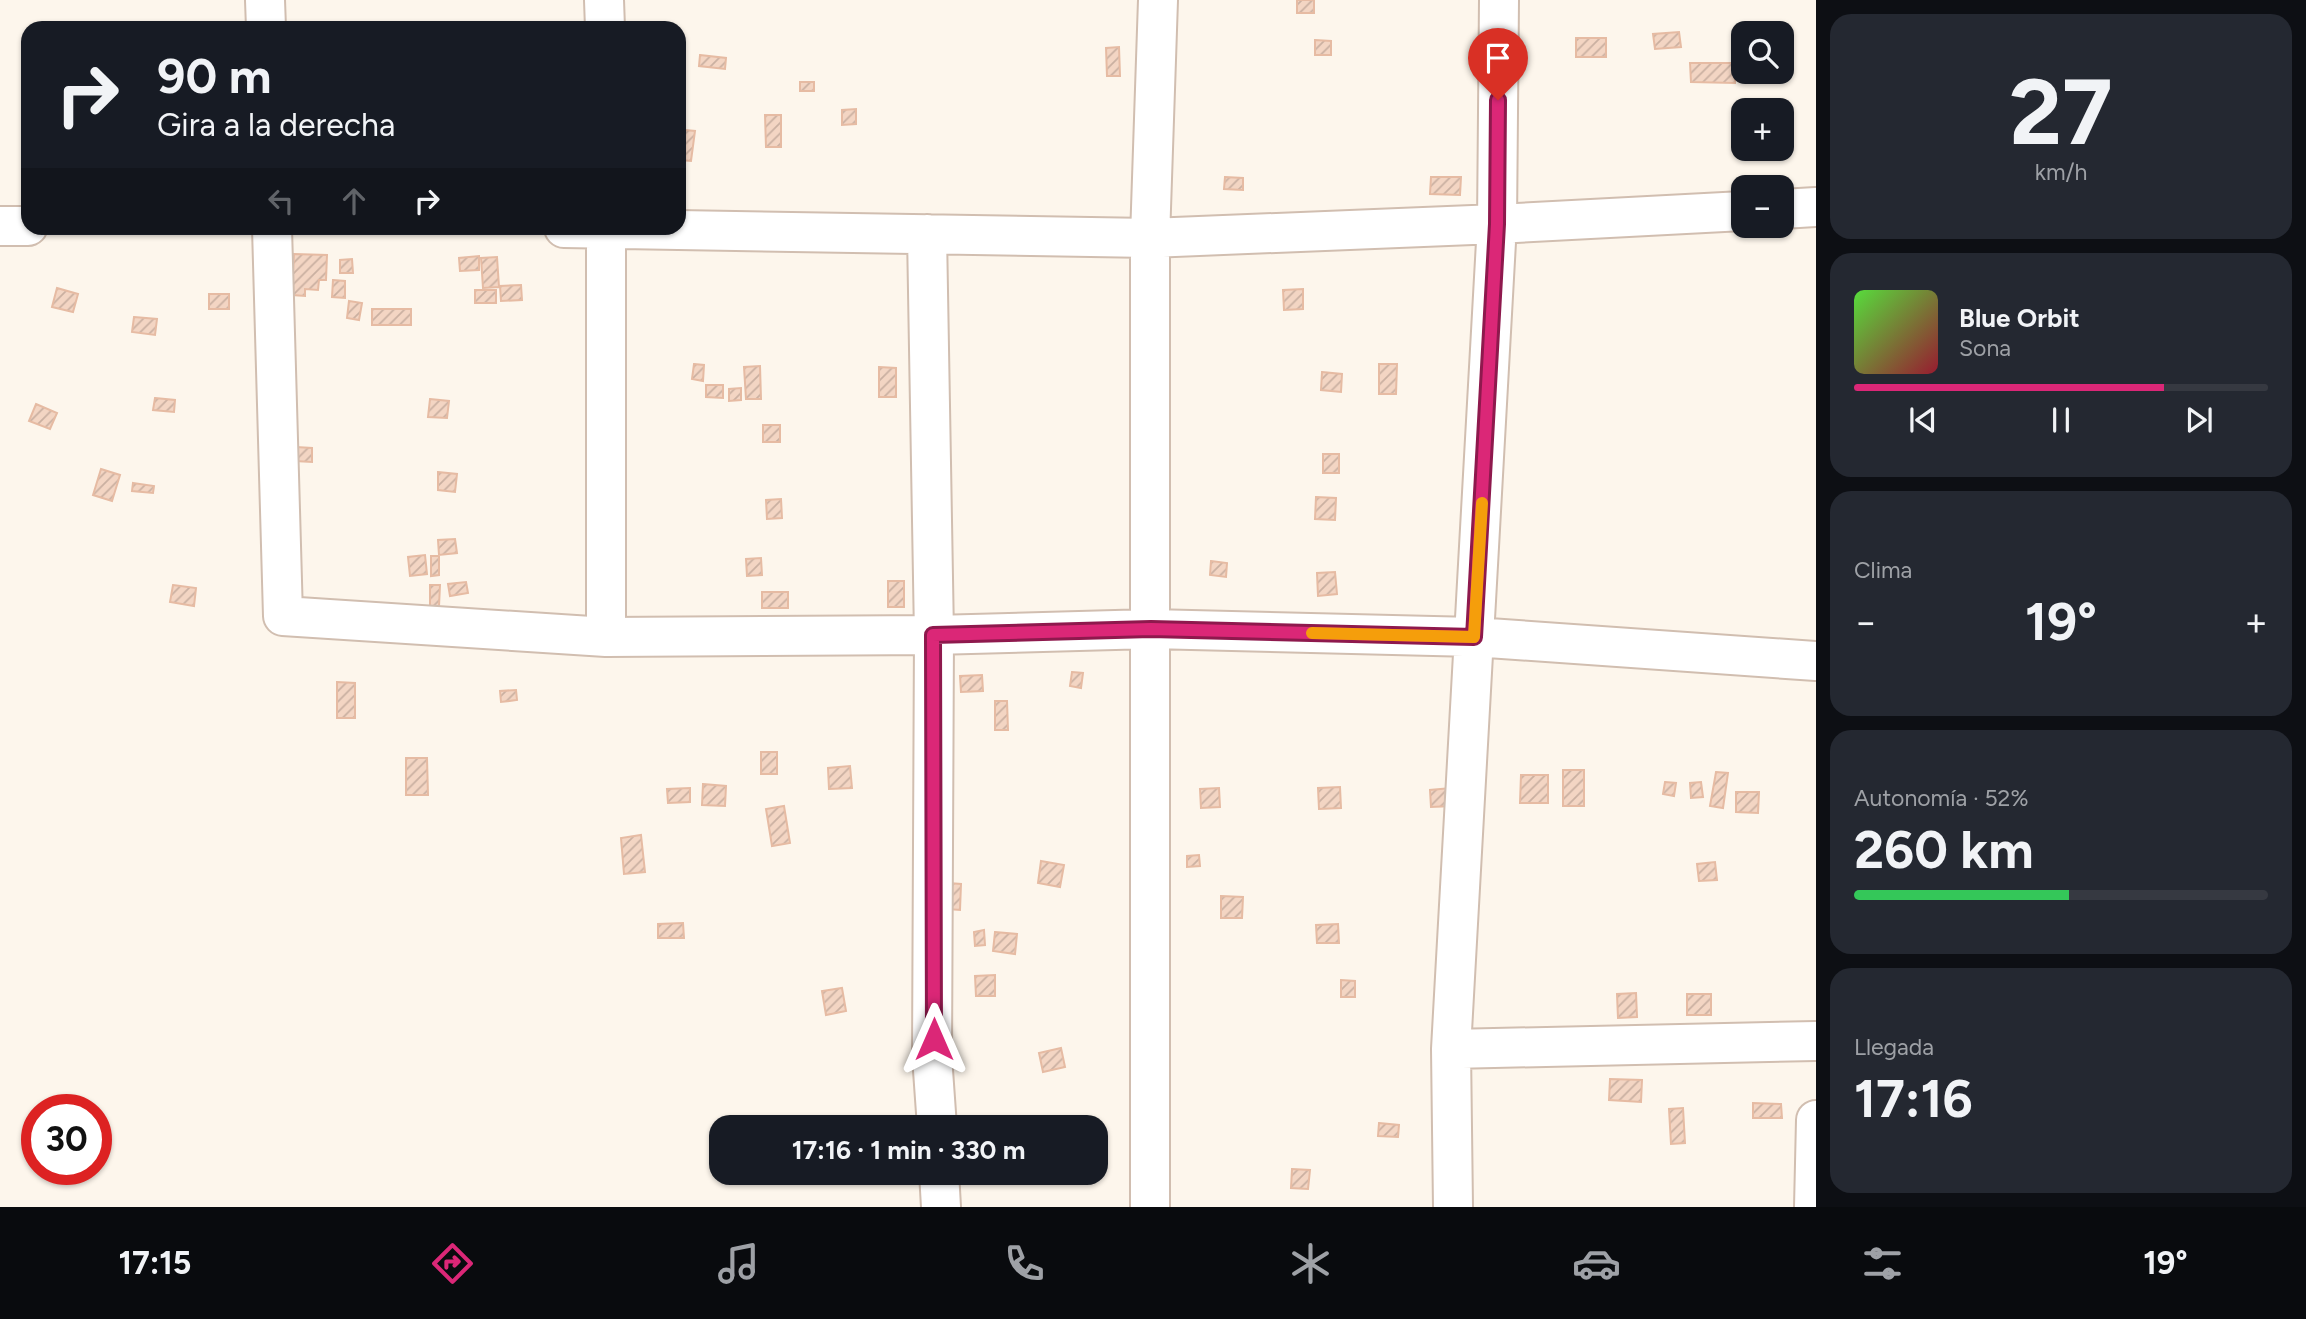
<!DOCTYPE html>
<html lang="es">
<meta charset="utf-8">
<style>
body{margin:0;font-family:Figtree,sans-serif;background:#242831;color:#f1f3f6;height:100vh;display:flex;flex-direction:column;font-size:26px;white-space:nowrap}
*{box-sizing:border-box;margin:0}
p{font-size:23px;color:#9ea1a6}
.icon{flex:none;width:38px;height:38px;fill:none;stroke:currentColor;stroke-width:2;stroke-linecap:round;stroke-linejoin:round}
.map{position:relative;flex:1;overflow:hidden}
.drawer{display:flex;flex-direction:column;gap:14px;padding:14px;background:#0d0f14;width:490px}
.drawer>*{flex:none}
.banner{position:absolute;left:21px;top:21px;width:665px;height:214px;border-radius:21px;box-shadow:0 2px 5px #0004;background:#171b24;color:#f1f3f6;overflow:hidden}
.tools{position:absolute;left:1731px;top:21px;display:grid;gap:14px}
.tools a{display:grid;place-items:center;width:63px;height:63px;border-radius:14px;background:#171b24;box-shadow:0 2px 5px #0004;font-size:35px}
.speed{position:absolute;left:21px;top:1094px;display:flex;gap:14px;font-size:35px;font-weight:700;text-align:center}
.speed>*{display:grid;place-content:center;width:91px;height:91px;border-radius:50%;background:#171b24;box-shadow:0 2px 5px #0004;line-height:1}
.speed .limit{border:10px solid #d22;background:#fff;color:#111}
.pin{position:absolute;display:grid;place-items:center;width:60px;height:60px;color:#fff;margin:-72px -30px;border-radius:50% 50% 50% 0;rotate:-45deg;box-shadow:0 0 7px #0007}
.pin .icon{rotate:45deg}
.me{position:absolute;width:77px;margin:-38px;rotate:0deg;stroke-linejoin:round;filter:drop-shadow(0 0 5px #0008)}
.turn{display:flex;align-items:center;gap:24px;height:147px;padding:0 21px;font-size:32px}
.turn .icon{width:91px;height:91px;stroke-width:2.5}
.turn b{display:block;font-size:49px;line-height:60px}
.lanes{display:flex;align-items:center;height:66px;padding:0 21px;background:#0003;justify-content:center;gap:35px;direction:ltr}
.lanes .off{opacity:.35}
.big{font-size:52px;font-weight:700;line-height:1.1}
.drawer .widget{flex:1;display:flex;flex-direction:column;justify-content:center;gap:10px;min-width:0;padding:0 24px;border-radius:21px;background:#242831}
.drawer .dial{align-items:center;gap:0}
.dial b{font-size:91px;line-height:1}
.song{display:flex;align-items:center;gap:21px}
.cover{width:84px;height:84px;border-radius:10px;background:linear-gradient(135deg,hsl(110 70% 55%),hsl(350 70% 35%))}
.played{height:7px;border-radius:4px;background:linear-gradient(90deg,#db2777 75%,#363941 75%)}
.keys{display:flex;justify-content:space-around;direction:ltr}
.heat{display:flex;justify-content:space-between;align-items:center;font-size:38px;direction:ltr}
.charge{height:10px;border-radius:5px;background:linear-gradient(90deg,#34c759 52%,#363941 0)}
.trip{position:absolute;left:709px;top:1115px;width:399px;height:70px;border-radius:21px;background:#171b24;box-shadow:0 2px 5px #0004;font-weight:700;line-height:70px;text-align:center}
.dock{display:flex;height:112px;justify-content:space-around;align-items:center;background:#090b0e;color:#9ea1a6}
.dock .icon{width:49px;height:49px}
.dock .selected{color:#db2777}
.dock b{font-size:32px;color:#f1f3f6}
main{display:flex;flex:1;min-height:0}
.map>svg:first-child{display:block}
.building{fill:url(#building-hatch);stroke:#e6bba3;stroke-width:2}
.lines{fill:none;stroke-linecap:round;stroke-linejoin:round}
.minor-casing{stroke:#d1beb0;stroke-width:42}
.minor{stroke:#fff;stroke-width:38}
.route-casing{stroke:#8e194d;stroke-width:18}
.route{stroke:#db2777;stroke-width:12}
.slow{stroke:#f59e0b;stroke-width:12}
</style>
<main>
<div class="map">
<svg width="1816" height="1207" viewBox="0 0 1816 1207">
<defs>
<pattern id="building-hatch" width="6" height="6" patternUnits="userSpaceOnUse" patternTransform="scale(1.75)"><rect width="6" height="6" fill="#f3d5c3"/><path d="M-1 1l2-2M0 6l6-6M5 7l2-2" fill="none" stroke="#cab0a1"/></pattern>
</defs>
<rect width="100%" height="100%" fill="#fdf6ec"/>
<!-- building -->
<path class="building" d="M1297,0h17v13h-17z
M1679,32l2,15 -26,2 -2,-15z
M1576,38h30v19h-30z
M1315,40l16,1v14h-16z
M1119,47l1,29h-13l-1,-28z
M700,55l26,3 -1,11 -26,-3z
M1690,63h45v20l-44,-1z
M800,82h14v9h-14z
M856,109v15l-14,1v-15z
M765,115h16v32h-15z
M685,130l10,1 -4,30 -10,-1z
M1225,177l18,1v12l-19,-1z
M1431,177h30l-1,18 -30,-1z
M294,254l33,1 -1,25h-7l-1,10 -13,-1v7l-13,-1z
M479,256v14l-19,1 -1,-13z
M497,257l2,30 -16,1 -2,-30z
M352,259l1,14h-13v-13z
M333,280l12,1v17l-13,-1z
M521,285l1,15 -21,1 -1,-15z
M57,288l21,6 -5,18 -21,-5z
M1303,289v20l-19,1 -1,-20z
M475,290h21v13h-21z
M209,294h20v15h-20z
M349,301l13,2 -3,17 -12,-2z
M372,309h39v16h-39z
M134,317l23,2 -2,16 -23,-3z
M694,364l10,1 -1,16 -11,-2z
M1379,364h18l-1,30h-17z
M760,366l1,33h-15l-2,-32z
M879,367l17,1v29h-17z
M1322,372l20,2 -1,18 -20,-2z
M706,385h17v13l-17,-1z
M741,388v12l-12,1v-12z
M155,398l20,2 -1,12 -21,-2z
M430,399l19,2 -2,17 -19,-1z
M36,404l21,9 -7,16 -21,-8z
M763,425h17v17h-17z
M296,447l16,1v14l-17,-1z
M1323,454h16v19h-16z
M101,469l19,6 -8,26 -19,-6z
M438,472l19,2 -2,18 -17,-2z
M133,483l21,3 -1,7 -21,-2z
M1316,497l20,1 -1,22 -20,-1z
M781,499l1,19 -15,1 -1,-19z
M455,539l2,14 -18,2 -1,-15z
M425,555l2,19 -17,2 -2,-19z
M431,556h8v19l-8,1z
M761,558l1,17 -15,1 -1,-17z
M1211,561l16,2 -1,14 -16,-2z
M1335,572l2,22 -19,2 -1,-23z
M888,581h16v26h-16z
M466,582l2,11 -18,3 -2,-12z
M173,585l23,3 -2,18 -24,-4z
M430,585h10l-1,21h-9z
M762,592h26v16h-26z
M1072,672l11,1 -2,15 -11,-2z
M982,675l1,16 -22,1 -1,-16z
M337,682l18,1v35h-18z
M516,690l1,10 -16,2 -1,-11z
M995,701h12l1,29h-13z
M761,752h16v22h-16z
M406,758h21l1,37h-22z
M850,766l2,22 -23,1 -1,-21z
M1563,770h21v36h-21z
M1716,772l12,1 -5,35 -13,-2z
M1521,775h27v28h-28z
M1665,782l11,1 -2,13 -11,-2z
M1701,782l2,15 -12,1 -1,-15z
M703,784l23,2 -1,20 -23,-1z
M1340,787l1,21 -22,1 -1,-21z
M690,788v14l-22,1 -1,-14z
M1219,788l1,19 -19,1 -1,-19z
M1451,788l2,18 -22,1 -1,-17z
M1736,792h23l-1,21 -22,-1z
M784,806l6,37 -18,3 -6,-37z
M641,835l4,37 -21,2 -3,-36z
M1199,855l1,11 -13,1v-11z
M1041,861l23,4 -4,22 -22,-4z
M1715,862l2,18 -18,1 -2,-17z
M948,883l13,1 -1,26 -12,-1z
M1221,896l22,1 -1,21h-21z
M683,923l1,15h-26v-14z
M1338,924l1,19h-22l-1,-18z
M984,930l1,15 -10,1 -1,-14z
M995,932l22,2 -2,20 -22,-3z
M995,975v21h-19l-1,-20z
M1341,980l14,1v16h-14z
M842,988l4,23 -20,4 -4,-24z
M1636,993l1,24 -19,1 -1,-24z
M1687,994h24v21h-24z
M1061,1048l4,19 -22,5 -4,-19z
M1610,1079l32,1 -1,22 -32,-2z
M1753,1103l28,1 1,14h-29z
M1683,1108l2,35 -14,1 -2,-35z
M1379,1123l20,2 -1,12 -20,-1z
M1292,1169l18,1 -2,19 -17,-1z"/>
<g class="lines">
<defs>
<path id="minor" d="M265,0l1,28
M604,0l1,28
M1782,209l34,-2
M0,226h28
M272,228l11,388 323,21 328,-2 217,-6 323,8 342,24
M564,228l586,10 347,-14 246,-13
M927,234l7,401 -2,421 5,71
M606,637v-409
M1451,1049l365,-8
M939,1172l2,35
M1150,1207v-969l8,-238
M1453,1207l-2,-158 46,-825 2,-224
M1814,1207l2,-87"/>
</defs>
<!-- minor casing -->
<use href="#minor" class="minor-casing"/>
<!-- minor -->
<use href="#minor" class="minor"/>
</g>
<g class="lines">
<defs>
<path id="route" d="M934,1039l-1,-404 218,-6 323,8 23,-413 1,-124"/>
</defs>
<!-- route casing -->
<use href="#route" class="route-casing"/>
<!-- route -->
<use href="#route" class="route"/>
<!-- slow -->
<path class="slow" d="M1312,633l162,4 8,-134"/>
</g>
</svg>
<div class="tools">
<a><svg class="icon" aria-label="search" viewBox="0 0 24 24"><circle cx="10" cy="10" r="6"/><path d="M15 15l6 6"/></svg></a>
<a>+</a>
<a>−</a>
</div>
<div class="speed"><div class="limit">30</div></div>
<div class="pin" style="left:1498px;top:100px;background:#d93025"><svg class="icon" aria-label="arrive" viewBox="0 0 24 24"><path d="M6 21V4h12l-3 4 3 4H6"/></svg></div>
<svg class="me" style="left:934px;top:1039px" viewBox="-20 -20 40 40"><path d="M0-17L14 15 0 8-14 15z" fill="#db2777" stroke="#fff" stroke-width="4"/></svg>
<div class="trip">17:16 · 1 min · 330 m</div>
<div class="banner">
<div class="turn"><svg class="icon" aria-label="right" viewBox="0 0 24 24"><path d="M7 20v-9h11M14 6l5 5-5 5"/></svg><div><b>90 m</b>Gira a la derecha</div></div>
<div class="lanes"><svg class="icon off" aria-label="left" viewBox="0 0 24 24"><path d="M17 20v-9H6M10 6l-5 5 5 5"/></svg><svg class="icon off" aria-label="ahead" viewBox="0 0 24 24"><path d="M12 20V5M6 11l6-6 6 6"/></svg><svg class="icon" aria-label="right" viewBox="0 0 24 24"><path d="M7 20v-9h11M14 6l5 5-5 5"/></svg></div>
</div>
</div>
<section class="drawer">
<div class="widget dial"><b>27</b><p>km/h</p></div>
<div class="widget">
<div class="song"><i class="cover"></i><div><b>Blue Orbit</b><p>Sona</p></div></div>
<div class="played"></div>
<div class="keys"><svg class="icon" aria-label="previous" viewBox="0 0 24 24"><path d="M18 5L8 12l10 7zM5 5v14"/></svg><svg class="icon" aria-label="pause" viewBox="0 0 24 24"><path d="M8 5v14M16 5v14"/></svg><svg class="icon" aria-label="next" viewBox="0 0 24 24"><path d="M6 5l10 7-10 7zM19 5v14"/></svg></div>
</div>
<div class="widget"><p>Clima</p>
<div class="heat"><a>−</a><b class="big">19°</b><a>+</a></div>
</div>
<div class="widget"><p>Autonomía · 52%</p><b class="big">260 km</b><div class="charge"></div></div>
<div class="widget"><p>Llegada</p><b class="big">17:16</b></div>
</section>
</main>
<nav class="dock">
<b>17:15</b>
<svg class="icon selected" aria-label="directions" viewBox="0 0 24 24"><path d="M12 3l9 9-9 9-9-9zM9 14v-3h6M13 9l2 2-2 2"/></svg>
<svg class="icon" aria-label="music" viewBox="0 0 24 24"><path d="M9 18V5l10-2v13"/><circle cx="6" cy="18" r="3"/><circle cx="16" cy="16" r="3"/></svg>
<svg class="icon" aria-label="phone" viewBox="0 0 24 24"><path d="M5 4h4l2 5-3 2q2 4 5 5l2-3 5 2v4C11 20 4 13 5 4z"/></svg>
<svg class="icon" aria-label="climate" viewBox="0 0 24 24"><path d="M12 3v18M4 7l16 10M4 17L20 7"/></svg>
<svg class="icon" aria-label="car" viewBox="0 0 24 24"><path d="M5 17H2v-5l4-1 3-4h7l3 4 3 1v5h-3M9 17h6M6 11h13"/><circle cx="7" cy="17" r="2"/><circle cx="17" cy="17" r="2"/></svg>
<svg class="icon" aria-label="filters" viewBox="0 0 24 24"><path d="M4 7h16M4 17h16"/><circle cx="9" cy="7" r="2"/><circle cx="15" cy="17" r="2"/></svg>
<b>19°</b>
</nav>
